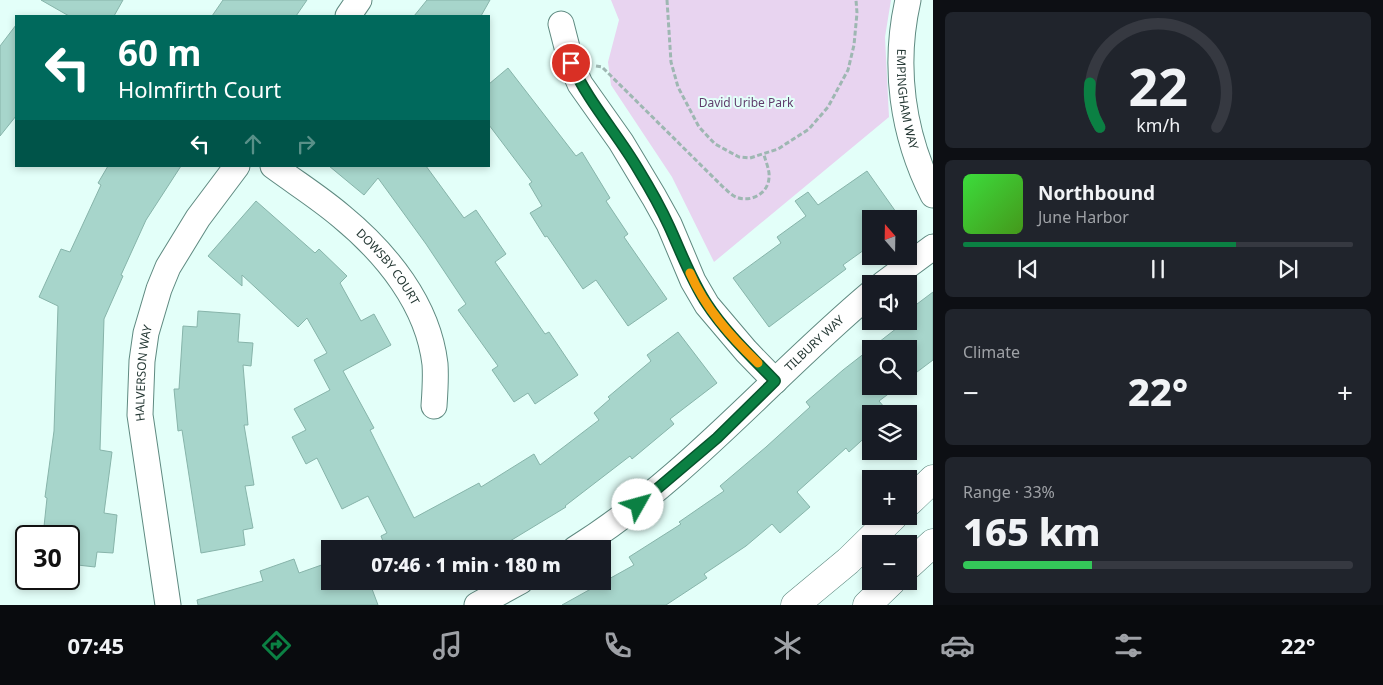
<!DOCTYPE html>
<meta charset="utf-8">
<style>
body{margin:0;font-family:"Noto Sans",sans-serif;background:#20242c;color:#f1f3f6;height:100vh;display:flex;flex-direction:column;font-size:19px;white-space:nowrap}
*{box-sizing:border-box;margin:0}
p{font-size:16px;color:#9ea1a6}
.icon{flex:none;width:28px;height:28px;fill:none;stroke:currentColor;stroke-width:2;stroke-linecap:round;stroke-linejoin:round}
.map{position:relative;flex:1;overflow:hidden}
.panel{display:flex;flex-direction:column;gap:12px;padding:12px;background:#0d0f14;width:450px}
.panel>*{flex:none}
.hud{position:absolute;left:15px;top:15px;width:475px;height:152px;border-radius:0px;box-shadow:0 2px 8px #0003;background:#00695c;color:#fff;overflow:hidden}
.needle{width:32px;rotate:340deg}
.tools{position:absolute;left:862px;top:210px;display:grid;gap:10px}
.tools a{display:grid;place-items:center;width:55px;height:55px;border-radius:0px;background:#171b24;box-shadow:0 2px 8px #0003;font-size:25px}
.speed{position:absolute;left:15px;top:525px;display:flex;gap:10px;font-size:25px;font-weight:700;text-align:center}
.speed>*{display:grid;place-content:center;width:65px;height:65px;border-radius:50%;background:#171b24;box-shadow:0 2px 8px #0003;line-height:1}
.speed .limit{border:2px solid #111;border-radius:8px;background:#fff;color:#111}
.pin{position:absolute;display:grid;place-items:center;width:42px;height:42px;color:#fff;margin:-21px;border:2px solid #fff;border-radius:50%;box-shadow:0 1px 5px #0007}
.me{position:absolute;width:55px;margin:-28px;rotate:52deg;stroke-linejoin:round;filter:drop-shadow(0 0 4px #0008)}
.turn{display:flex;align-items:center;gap:18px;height:105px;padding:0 20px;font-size:22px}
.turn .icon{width:65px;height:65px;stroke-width:2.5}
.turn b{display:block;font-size:35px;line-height:42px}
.lanes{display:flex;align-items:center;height:48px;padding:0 20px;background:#0003;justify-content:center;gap:25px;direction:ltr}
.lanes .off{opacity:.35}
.big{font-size:38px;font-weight:800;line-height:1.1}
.panel .widget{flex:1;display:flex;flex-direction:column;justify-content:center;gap:8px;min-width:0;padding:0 18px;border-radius:8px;background:#20242c}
.panel .dial{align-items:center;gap:0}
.dial svg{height:130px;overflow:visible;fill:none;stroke:#363941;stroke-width:7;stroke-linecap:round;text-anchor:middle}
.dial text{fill:#f1f3f6;stroke:none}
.song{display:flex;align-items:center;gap:15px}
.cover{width:60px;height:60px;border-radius:8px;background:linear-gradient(135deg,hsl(120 70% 55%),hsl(100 70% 35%))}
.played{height:5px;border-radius:2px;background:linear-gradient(90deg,#0b8043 70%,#363941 70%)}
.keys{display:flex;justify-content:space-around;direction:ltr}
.heat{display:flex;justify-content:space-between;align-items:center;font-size:28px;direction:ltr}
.charge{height:8px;border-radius:4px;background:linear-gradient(90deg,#34c759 33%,#363941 0)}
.trip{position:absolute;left:321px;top:540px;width:290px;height:50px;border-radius:0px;background:#171b24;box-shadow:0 2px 8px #0003;font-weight:800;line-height:50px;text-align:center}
.menu{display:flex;height:80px;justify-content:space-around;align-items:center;background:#090b0e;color:#9ea1a6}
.menu .icon{width:35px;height:35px}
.menu .active{color:#0b8043}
.menu b{font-size:22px;color:#f1f3f6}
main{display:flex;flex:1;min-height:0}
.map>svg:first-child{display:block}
.green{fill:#e8d4f0}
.building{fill:#a7d5cb;stroke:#87b4aa}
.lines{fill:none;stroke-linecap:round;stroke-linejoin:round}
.street-casing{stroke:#5f8a81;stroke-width:27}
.secondary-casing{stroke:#5f8a81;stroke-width:29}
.path{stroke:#9eb7b2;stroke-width:3;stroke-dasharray:5 2.5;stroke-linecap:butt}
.street{stroke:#fff;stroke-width:25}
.secondary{stroke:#fff;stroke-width:28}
.route-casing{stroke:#07532c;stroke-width:12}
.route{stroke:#0b8043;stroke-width:9}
.slow{stroke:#f59e0b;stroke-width:9}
.labels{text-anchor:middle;stroke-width:4;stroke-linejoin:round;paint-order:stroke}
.street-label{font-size:12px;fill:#263935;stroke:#e3fff9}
.park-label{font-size:12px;fill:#603d6c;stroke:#e3fff9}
</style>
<main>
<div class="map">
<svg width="933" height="605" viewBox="0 0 933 605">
<rect width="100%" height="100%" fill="#e3fff9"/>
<!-- green -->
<path class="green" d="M611,0h280l-6,37 4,80 -175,145 -42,-85 -61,-92 -3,-23 11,-42z"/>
<!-- building -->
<path class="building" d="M41,0h82l-9,16h-45z
M223,0h84l-11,16h-84z
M427,0h63l-9,16h-67z
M16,25v91l-16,20v-90z
M508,68l68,88 6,-4 28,46 -4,3 22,33 -4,3 43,62 -39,27 -32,-46 -13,9 -36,-53 -2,1 -15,-24 12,-7 -13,-22 3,-2 -43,-57v-41z
M108,166h73l-35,54 -25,55 2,1 -19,43 -4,131 12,2 -8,61 13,2 -4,38 -16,-1 -2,15 -26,-3v-28h-26l4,-38 -2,-1 9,-66 4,-125 -19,-9 22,-48 9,3 31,-67 -3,-2z
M329,166h97l38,52 12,-8 30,44 -11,8 50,72 4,-2 29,43 -43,29 -7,-11 -14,9 -22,-32 6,-4 -40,-56 8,-6 -40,-60 -48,-66 -14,17z
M867,171l34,48h-30v26l-28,20 3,4 -77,58 -36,-49 48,-35 -4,-6 29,-21 -11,-15 13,-9 10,13z
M256,201l59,52 4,-4 28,27 -7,7 21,38 13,-7 17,31 -48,26 31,57 -4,2 44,88 65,-35 2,4 53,-33 6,11 59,-45 -5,-7 16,-14 -2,-2 43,-36 -4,-6 31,-23 39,51 -47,36 4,5 -42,35 -2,-3 -65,50 1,1 -56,34 1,3 -10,5h-115l-5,-13 6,-3 -19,-37 -26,13 -25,-51 -11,6 -14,-27 14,-7 -12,-21 36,-19 -16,-30 13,-7 -20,-35 -9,9 -56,-52v11l-34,-30z
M933,292v68l-24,18v-29h-38v37h28l-20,15 11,13h-19v18l-22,20 -3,-4 -49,44 13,15 -30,26 -8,-9 -26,22 -42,28 3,4 -41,27h-104l72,-40 -5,-8 52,-33 -2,-2 45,-31 -4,-5 46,-39 44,-40 -4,-5 37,-32 63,-49h3v-11z
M198,311l42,3 -2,28 15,1 -2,23 -8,-1 5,60h-4l10,60 -9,1 8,42 -10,2 2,15 -44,8 -19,-123 -4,1 -4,-42h5l4,-63 14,1z
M294,559l5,14 31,-11v19h39l9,24h-180l-1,-5 66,-19 -3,-10z"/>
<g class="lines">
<defs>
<g id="street">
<path id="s1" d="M908,0c-15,66 -6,134 25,195"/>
<path d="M348,16l11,-16"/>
<path d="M561,24l10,39 9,21 41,58 33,55 15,27 24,57 14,24 39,46 29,30"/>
<path id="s2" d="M273,166c23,17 47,32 68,50 45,37 87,88 94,148 1,14 0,28 -1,42"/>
<path d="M883,284l50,-37"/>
<path id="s3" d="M575,549c112,-70 196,-172 296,-256"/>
<path id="s4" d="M168,605l-28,-190 2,-54 4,-28 13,-44 9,-22 30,-49 39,-52"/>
<path d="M477,605l44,-24"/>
</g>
<path id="secondary" d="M909,502l24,-23
M909,565l24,-22
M795,605l53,-44 46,-45
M867,605l25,-24"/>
</defs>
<!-- street casing -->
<use href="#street" class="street-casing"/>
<!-- secondary casing -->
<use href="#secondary" class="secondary-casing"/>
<!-- path -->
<path class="path" d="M667,0l4,62 7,25 21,40 16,17 24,13 11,1 28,-9 31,-20 19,-22 20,-37 6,-25 3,-32 -1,-13
M596,66l6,1 121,120c4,3 8,8 13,10 14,6 32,-3 33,-19 1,-7 -3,-16 -5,-23"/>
<!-- street -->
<use href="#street" class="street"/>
<!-- secondary -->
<use href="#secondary" class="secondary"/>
</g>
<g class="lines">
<defs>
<path id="route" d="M571,63c17,39 46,70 67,106 11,18 22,37 31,57 12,26 22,54 38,78 19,29 45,53 68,77l-58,57 -79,67"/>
</defs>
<!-- route casing -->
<use href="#route" class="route-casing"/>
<!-- route -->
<use href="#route" class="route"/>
<!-- slow -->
<path class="slow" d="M690,273c15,35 41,64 68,90"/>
</g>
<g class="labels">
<!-- street labels -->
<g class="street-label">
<text dy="4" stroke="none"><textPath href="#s1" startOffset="100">EMPINGHAM WAY</textPath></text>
<text dy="4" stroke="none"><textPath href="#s2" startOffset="154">DOWSBY COURT</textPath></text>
<text dy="4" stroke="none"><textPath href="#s3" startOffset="316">TILBURY WAY</textPath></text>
<text dy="4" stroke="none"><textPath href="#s4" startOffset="234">HALVERSON WAY</textPath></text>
</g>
<!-- park labels -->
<g class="park-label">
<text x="746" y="107">David Uribe Park</text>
</g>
</g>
</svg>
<div class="tools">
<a><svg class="needle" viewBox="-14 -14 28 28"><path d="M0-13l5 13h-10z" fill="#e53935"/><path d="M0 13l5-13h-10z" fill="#9ea1a6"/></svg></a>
<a><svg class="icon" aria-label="sound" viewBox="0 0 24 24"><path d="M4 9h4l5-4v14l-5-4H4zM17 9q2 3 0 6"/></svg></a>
<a><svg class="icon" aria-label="search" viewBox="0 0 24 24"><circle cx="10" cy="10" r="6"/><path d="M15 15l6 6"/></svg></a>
<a><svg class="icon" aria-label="layers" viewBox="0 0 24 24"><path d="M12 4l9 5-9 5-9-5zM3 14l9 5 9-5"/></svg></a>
<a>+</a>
<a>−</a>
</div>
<div class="speed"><div class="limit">30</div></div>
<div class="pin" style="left:571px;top:63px;background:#d93025"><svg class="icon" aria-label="arrive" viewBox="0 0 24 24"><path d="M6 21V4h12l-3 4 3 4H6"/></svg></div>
<svg class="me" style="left:638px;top:505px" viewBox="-20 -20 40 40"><circle r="19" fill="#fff"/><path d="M0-13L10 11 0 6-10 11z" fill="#0b8043"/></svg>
<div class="trip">07:46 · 1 min · 180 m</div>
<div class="hud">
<div class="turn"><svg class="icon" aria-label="left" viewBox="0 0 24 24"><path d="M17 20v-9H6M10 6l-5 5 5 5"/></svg><div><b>60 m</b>Holmfirth Court</div></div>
<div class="lanes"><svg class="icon" aria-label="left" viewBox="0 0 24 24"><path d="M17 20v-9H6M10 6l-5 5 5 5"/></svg><svg class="icon off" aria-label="ahead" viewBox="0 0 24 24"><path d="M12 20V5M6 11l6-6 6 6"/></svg><svg class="icon off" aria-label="right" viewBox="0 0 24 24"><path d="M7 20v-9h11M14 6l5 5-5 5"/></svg></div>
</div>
</div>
<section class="panel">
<div class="widget dial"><svg viewBox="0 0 100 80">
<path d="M14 69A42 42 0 1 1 86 69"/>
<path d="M14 69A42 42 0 0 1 8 42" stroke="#0b8043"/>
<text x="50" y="56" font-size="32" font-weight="700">22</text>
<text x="50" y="72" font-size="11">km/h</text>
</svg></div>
<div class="widget">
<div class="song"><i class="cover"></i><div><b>Northbound</b><p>June Harbor</p></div></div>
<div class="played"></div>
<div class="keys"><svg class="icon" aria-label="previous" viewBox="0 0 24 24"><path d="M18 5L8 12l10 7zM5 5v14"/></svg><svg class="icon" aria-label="pause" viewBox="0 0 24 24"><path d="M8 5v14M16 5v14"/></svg><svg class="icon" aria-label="next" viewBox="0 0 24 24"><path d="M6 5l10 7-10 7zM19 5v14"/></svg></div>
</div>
<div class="widget"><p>Climate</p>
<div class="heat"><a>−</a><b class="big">22°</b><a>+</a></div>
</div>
<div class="widget"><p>Range · 33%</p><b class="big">165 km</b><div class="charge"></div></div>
</section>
</main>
<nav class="menu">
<b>07:45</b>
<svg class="icon active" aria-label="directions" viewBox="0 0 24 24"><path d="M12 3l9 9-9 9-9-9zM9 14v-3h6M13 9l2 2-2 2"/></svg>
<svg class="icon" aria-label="music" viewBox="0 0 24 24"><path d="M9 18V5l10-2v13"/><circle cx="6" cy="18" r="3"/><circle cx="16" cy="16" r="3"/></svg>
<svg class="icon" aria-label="phone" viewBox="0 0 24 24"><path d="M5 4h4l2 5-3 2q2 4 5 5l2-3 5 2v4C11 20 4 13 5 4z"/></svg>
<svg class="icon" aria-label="climate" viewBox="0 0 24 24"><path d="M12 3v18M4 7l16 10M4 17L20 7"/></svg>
<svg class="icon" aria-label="car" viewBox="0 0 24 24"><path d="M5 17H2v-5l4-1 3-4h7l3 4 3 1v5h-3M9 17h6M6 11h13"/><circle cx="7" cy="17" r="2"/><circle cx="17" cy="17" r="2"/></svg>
<svg class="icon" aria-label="filters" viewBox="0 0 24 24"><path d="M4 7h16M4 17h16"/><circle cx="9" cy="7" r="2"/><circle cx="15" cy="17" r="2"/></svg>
<b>22°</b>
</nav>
